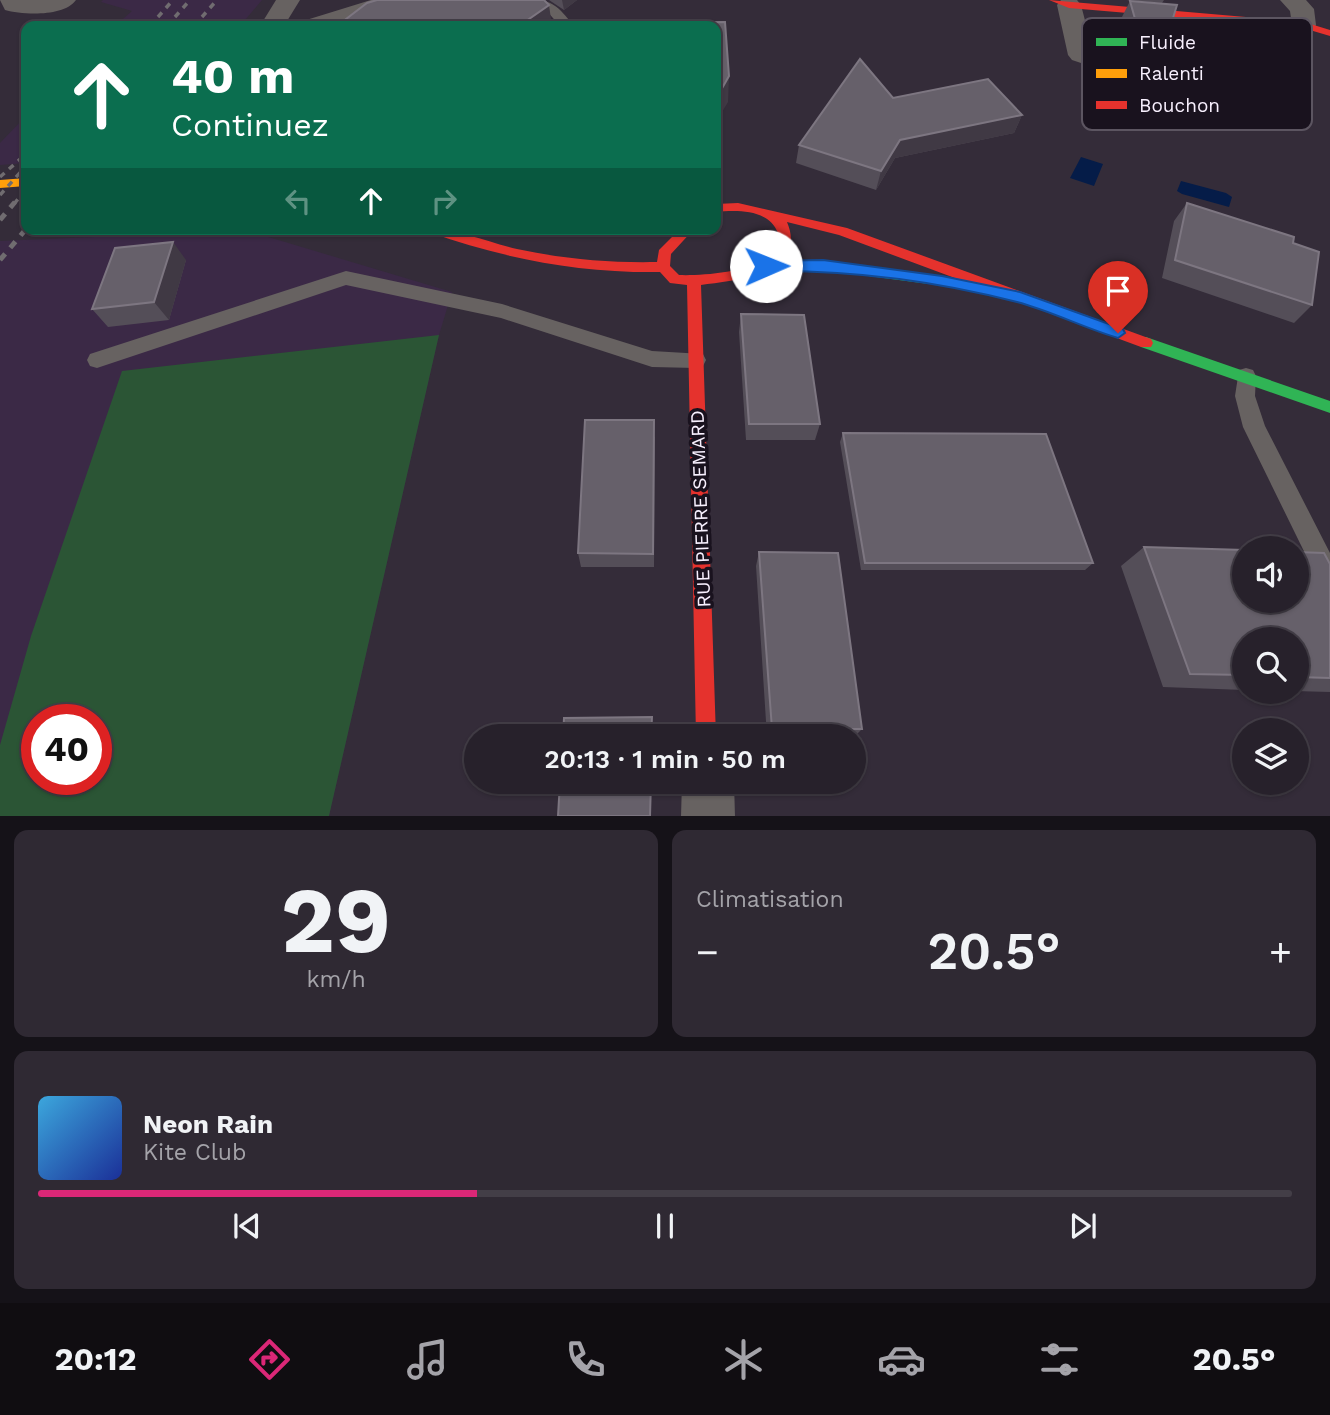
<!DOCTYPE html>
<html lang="fr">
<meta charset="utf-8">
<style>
body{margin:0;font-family:"Work Sans",sans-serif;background:#2f2933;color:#f1f3f6;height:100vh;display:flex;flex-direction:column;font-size:26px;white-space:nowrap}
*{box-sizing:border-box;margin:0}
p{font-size:23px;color:#a4a3a9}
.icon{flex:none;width:38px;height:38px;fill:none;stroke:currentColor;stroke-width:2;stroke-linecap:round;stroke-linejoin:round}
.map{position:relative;height:816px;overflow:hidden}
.drawer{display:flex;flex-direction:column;gap:14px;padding:14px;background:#151218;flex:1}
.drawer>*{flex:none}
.top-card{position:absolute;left:21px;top:21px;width:700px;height:214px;border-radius:14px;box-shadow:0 2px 5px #0004,0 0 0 2px #433e47;background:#0b6e4f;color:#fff;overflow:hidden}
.controls{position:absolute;left:1232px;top:536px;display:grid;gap:14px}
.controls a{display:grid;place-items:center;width:77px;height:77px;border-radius:50%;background:#27212b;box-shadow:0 2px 5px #0004,0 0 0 2px #433e47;font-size:35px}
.speed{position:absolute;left:21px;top:704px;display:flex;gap:14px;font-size:35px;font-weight:700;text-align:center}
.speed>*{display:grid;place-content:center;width:91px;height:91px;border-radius:50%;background:#27212b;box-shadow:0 2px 5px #0004,0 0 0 2px #433e47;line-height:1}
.speed .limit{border:10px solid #d22;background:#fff;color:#111}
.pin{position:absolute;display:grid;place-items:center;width:60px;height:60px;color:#fff;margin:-72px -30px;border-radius:50% 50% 50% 0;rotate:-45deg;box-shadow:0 0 7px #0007}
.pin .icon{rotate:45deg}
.me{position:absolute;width:77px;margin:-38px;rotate:89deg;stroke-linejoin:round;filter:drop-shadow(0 0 5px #0008)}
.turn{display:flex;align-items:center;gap:24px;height:147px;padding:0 35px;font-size:32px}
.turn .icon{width:91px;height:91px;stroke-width:2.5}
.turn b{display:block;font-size:49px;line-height:60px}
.lanes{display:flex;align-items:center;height:66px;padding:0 35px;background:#0003;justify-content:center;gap:35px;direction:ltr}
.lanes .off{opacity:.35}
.big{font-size:52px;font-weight:600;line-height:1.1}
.drawer .card{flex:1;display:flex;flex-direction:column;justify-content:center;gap:10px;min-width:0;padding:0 24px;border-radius:14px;background:#2f2933}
.drawer .dial{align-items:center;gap:0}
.dial b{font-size:91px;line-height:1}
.song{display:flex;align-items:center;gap:21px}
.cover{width:84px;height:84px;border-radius:10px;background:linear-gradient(135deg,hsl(200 70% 55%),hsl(230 70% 35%))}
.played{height:7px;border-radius:4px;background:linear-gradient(90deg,#db2777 35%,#433e47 35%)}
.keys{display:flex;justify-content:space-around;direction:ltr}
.heat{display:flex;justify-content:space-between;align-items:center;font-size:38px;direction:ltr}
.drawer .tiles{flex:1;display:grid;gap:14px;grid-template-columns:1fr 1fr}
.card:last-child{grid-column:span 2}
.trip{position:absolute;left:464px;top:724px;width:402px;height:70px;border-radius:35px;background:#27212b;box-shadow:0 2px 5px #0004,0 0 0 2px #433e47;font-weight:600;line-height:70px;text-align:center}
.tabs{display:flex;height:112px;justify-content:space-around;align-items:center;background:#100d11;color:#a4a3a9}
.tabs .icon{width:49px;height:49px}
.tabs .current{color:#db2777}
.tabs b{font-size:32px;color:#f1f3f6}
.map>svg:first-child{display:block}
.built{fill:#3b2946;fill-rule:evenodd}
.green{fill:#2b5535;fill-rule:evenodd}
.water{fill:#051c48}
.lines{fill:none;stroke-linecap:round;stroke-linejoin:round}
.lane{fill:#676261;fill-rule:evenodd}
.street{fill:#676261;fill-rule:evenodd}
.fast{fill:#30b455;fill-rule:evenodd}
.slow{fill:#ff9f0a;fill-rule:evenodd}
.jam{fill:#e5322d;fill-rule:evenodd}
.rail-far1{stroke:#706c70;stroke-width:3.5;stroke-dasharray:6 6;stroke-linecap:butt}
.rail{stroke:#706c70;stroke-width:5;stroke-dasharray:8 8;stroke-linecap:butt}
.wall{fill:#544e58}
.shaded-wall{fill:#403944}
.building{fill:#66606a;stroke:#7d7681;stroke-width:2}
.route{fill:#1a73e8;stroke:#114b97;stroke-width:2}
.labels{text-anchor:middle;stroke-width:7;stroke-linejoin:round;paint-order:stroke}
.street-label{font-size:19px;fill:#f8f0fe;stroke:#19121e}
.key{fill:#19121e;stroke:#5c5561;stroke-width:2}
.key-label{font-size:19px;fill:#f8f0fe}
</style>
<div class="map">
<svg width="1330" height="817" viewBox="0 0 1330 817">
<rect width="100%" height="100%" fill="#342c39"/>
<!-- built -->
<path class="built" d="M103,0h159l-22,26h-125l17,-15 -31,-9z
M26,116v47l-26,2v-22z
M117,236h148l187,56 -13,43 -110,481h-329v-575zM37,719h59v60h-59z"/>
<!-- green -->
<path class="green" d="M439,335l-110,481h-329v-71l31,-109 91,-265zM37,719h59v60h-59z"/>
<!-- water -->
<path class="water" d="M1081,157l22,7 -9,22 -24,-8z
M1181,181l45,12 6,4 -3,10 -47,-13 -5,-3z"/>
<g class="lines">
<!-- lane -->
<path class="lane" d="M534,0c20,0 27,10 40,26h-14l-15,-17z
M346,271l156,33 150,47 51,3 3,6 -3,6 -7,2 -44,-1 -151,-49 -155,-33 -249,83 -7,-2 -3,-6 3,-6z
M1246,368l7,2 3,6 -1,20 10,30 65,127v37l-9,-4 -78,-159 -8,-31 4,-26z"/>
<!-- street -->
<path class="street" d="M0,0h76c-12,17 -53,15 -71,10z
M276,0h24l-16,26h-24z
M371,0h37l-4,5 -67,21h-37l3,-5z
M1061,0h16l4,5 13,50 -4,5 -9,3 -9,-3 -4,-5 -11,-50z
M1280,0h26l8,9 2,16 -3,5 -9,2 -9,-2 -3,-5 -2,-14z
M682,782h52l1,35h-54z"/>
<!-- fast -->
<path class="fast" d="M823,260l106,14 7,5 -7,5 -106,-14 -57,1 -7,-5 7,-5z
M1146,337l184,64v12l-189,-66 -2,-4 2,-4z"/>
<!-- slow -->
<path class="slow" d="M26,178v8l-26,2v-8z"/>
<!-- jam -->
<path class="jam" d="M1049,0l255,22 26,8v6l-27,-8 -234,-20z
M738,203l109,25 304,111 2,4 -2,4h-10l-302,-112 -52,-13c22,52 -54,59 -86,63l15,452h-20l-9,-452 -17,-2 -10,-11c-81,1 -155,-13 -231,-40l-1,-3c30,0 59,13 89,20 46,10 93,14 140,13l2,-12 21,-21h14l-23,25 -1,12 9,9c21,1 72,-3 88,-17 8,-7 10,-15 11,-25 -9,-24 -41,-23 -62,-21v-8z"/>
<!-- rail-far1 -->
<path class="rail-far1" d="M150,26l23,-26
M167,26l23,-26
M194,26l23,-26
M0,177l26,-23
M0,195l26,-29
M14,204l12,-15"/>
<!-- rail -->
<path class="rail" d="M0,220l15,-18
M0,260l26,-31"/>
</g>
<!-- wall -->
<path class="wall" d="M549,0h28l-13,10z
M1126,0h38l-2,3z
M1130,1l23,82 -11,18 -21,-82z
M893,98l129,17 -8,18 -119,25 -19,32 -80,-27 3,-18z
M1187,203l106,40 19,62 -18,18 -132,-45 12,-57z
M186,260l-17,60 -61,7 -16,-18z
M741,314l79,110 -5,16h-69l-7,-108z
M843,433l250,130 -8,7h-224l-21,-128z
M655,436l-1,131h-73l-3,-14z
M1144,547l186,17v128l-36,-1h3v-52h-53v51l-81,-3 -42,-121z
M759,552l103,177 -8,8h-87l-11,-171z"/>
<!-- shaded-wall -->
<path class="shaded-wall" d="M562,0h15l-13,10z
M549,5l2,14 -10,7h-22z
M729,76l-1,26 -12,20v-23z
M1022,115l-8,18 -119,25 -19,32 5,-19 19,-31z
M173,242l13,18 -17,60 -15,-18z"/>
<!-- building -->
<path class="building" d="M377,0h167l5,5 -30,21h-182l30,-23z
M1130,1l47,4 -24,78z
M725,22l4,54 -13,23v-73h-102l6,-3z
M860,59l33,39 95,-19 34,36 -122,25 -19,31 -82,-26z
M1187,203l107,34 -1,6 26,9 -7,53 -137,-45z
M173,242l-19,60 -62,7 23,-61z
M741,314l63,1 16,109h-71z
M585,420h69l-1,134 -75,-1z
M843,433l203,1 47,129h-228z
M1144,547l100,3v50h53v-48l27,1 6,11v114l-33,-1v-38h-53v36l-54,-1z
M759,552l79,1 24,176h-90z
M652,717l-1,20h-88l1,-19z
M560,782h91l-1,34h-92z"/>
<!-- route -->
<path class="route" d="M823,260l119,16 78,16 103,37 2,4 -7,5c-34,-10 -67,-27 -101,-36 -81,-21 -167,-32 -251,-31l-6,-5 6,-5z"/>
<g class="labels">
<!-- street labels -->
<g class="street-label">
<text transform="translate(700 509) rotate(-92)" y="7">RUE PIERRE SEMARD</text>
</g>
</g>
<!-- legend -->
<rect x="1082" y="18" width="230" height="112" rx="10" class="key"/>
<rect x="1096" y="38" width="31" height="8" fill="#30b455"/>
<rect x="1096" y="69" width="31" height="9" fill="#ff9f0a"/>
<rect x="1096" y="101" width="31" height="8" fill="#e5322d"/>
<g class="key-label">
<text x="1139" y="49">Fluide</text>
<text x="1139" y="80">Ralenti</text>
<text x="1139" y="112">Bouchon</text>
</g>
</svg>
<div class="controls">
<a><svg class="icon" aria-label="sound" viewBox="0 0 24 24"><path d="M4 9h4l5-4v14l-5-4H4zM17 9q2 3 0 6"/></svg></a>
<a><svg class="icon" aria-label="search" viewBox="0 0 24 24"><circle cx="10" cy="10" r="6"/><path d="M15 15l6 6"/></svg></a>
<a><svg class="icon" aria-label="layers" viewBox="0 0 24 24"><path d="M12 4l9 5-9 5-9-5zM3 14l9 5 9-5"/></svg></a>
</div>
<div class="speed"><div class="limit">40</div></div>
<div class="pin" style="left:1118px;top:333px;background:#d93025"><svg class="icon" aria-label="arrive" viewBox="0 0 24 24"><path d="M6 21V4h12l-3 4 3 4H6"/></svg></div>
<svg class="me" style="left:766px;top:266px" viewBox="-20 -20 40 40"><circle r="19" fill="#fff"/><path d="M0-13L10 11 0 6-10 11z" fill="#1a73e8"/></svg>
<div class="trip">20:13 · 1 min · 50 m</div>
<div class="top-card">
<div class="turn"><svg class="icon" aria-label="ahead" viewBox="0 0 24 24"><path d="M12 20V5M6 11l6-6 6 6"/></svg><div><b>40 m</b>Continuez</div></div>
<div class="lanes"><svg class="icon off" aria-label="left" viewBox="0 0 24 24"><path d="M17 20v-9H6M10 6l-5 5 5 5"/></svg><svg class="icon" aria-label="ahead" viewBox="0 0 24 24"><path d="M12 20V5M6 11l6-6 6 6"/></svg><svg class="icon off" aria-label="right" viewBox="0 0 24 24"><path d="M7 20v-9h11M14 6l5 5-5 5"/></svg></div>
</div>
</div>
<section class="drawer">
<div class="tiles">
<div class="card dial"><b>29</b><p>km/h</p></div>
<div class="card"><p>Climatisation</p>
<div class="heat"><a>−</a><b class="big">20.5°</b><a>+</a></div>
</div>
<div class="card">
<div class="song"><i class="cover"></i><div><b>Neon Rain</b><p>Kite Club</p></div></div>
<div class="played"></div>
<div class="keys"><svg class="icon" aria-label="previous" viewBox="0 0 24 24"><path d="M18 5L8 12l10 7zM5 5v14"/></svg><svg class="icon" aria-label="pause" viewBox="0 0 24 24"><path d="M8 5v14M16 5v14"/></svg><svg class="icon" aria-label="next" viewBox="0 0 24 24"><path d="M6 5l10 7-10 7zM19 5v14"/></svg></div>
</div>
</div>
</section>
<nav class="tabs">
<b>20:12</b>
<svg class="icon current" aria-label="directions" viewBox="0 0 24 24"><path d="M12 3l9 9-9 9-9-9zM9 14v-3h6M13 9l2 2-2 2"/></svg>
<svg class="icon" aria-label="music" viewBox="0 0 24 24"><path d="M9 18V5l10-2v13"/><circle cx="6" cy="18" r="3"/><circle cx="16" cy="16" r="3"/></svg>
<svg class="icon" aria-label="phone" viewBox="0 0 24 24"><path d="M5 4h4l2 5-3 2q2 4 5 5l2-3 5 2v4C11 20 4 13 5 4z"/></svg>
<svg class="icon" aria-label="climate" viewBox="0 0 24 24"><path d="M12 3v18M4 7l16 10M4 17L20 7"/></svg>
<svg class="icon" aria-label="car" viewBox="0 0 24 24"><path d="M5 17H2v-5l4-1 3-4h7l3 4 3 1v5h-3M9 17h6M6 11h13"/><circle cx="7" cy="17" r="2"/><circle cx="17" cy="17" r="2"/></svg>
<svg class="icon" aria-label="filters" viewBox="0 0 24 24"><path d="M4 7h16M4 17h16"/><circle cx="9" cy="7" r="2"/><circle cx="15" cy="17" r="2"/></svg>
<b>20.5°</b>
</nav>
